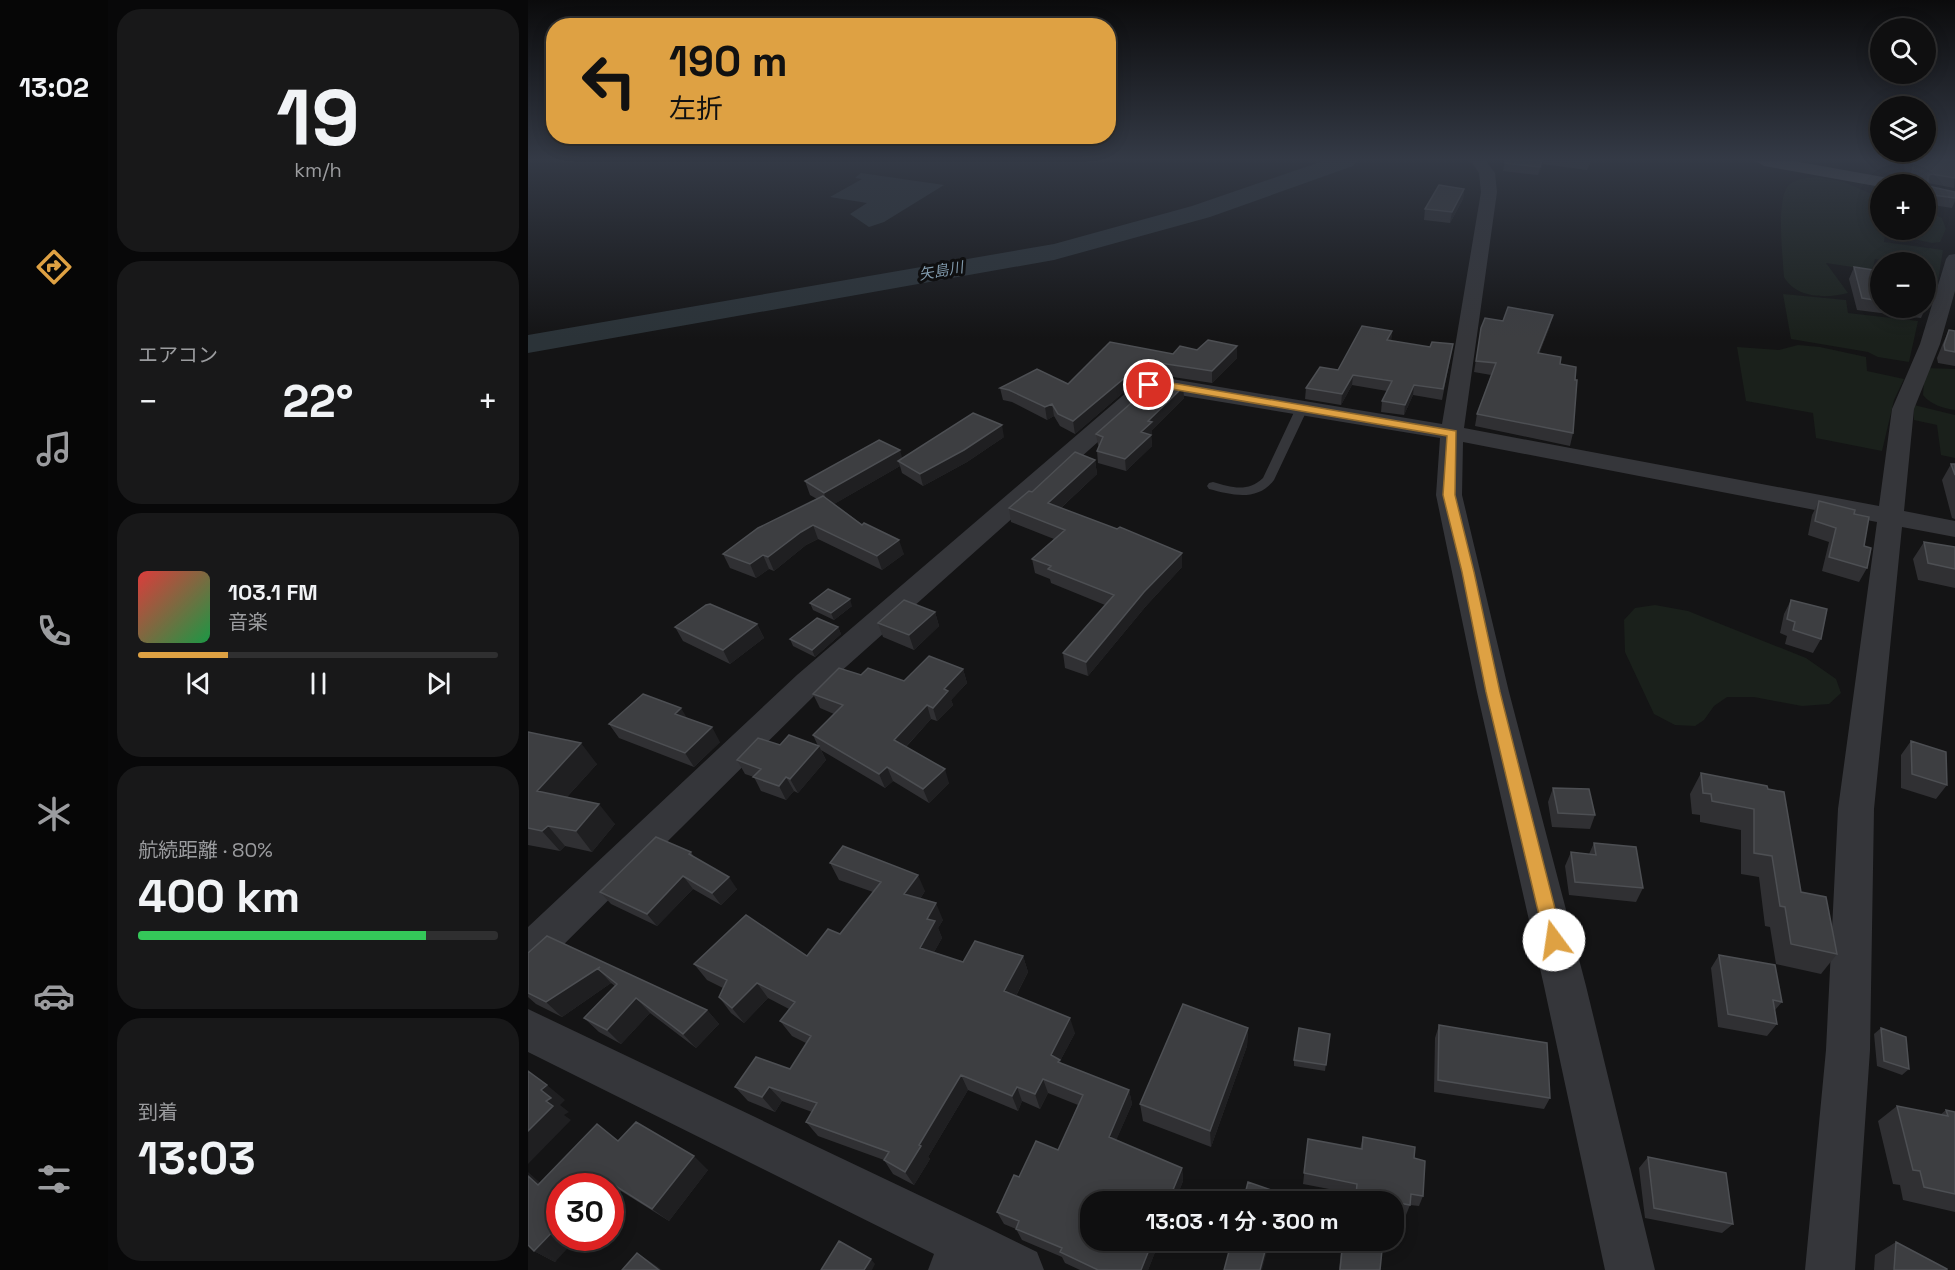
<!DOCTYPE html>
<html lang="ja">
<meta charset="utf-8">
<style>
body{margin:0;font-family:"Space Grotesk","Noto Sans JP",sans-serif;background:#181819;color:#f1f3f6;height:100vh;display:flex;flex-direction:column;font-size:22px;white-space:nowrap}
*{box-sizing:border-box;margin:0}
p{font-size:20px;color:#9b9c9f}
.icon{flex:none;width:33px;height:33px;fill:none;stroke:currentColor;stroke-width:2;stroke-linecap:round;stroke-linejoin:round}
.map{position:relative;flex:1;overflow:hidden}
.panel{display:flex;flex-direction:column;gap:9px;padding:9px;background:#080809;width:420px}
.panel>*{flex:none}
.top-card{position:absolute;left:18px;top:18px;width:570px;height:126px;border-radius:24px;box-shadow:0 3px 15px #0003,0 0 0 2px #2f2f30;background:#dea143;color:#111;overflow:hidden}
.fabs{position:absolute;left:1342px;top:18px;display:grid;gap:12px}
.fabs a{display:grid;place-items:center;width:66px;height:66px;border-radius:50%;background:#0f0f10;box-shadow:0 3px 15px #0003,0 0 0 2px #2f2f30;font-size:30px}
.speed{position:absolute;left:18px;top:1173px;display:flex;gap:12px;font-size:30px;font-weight:700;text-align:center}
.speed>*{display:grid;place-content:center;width:78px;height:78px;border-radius:50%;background:#0f0f10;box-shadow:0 3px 15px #0003,0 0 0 2px #2f2f30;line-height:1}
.speed .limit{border:9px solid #d22;background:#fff;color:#111}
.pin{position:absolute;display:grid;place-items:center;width:51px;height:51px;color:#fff;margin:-26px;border:3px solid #fff;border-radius:50%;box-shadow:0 2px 6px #0007}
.me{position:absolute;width:66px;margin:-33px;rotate:346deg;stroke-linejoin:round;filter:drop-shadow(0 0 4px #0008)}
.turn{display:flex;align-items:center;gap:21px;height:126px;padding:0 24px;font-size:27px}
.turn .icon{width:78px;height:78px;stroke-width:2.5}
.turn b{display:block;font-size:42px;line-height:51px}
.big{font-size:45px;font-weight:600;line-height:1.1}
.panel .tile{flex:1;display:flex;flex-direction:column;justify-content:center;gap:9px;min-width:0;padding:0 21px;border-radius:24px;background:#181819}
.panel .dial{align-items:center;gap:0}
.dial b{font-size:78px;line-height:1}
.song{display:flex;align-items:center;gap:18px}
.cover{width:72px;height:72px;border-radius:9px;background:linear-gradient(135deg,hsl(0 70% 55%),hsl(140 70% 35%))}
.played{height:6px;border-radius:3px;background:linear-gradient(90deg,#dea143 25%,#2f2f30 25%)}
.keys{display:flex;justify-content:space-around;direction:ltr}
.heat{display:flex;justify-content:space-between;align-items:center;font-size:33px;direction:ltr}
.charge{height:9px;border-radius:4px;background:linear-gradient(90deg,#34c759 80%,#2f2f30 0)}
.trip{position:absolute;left:552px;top:1191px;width:324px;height:60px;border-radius:24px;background:#0f0f10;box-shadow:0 3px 15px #0003,0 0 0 2px #2f2f30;font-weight:600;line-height:60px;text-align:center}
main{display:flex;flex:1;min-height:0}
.menu{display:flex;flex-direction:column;width:108px;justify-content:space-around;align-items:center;background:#060606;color:#9b9c9f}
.menu .icon{width:42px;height:42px}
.menu .active{color:#dea143}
.menu b{font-size:27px;color:#f1f3f6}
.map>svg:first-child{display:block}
.green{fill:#1a201b}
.water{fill:#2b3338}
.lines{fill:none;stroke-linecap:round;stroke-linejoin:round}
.river{fill:#2b3338;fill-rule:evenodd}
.lane{fill:#35363a;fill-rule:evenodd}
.street{fill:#35363a;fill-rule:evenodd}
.primary{fill:#515358;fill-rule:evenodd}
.wall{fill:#303033}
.shaded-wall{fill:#1f1f21}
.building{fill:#3d3e41;stroke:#4d4f53;stroke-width:1.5}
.route{fill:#dea143;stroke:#90692c;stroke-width:1.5}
.labels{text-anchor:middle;stroke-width:6;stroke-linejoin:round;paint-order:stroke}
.far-water-label{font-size:15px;font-style:italic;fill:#819aac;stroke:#0f0f10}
</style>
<main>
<nav class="menu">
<b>13:02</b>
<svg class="icon active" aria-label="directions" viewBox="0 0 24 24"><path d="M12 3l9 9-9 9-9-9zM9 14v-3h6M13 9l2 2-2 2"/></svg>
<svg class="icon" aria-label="music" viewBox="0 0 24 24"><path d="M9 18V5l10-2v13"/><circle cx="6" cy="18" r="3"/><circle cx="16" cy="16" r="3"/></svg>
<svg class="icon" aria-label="phone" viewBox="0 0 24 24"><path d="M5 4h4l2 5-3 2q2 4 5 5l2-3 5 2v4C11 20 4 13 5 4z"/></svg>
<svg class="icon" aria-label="climate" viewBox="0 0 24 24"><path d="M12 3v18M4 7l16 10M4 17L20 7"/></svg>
<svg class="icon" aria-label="car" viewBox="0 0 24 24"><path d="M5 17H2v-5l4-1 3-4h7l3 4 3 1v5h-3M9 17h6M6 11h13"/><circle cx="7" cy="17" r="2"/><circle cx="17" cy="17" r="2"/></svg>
<svg class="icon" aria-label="filters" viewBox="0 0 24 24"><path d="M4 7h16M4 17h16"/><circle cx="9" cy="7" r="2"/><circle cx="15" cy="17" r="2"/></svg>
</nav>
<section class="panel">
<div class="tile dial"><b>19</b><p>km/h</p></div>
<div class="tile"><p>エアコン</p>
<div class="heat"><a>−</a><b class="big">22°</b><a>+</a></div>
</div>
<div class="tile">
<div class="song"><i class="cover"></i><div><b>103.1 FM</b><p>音楽</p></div></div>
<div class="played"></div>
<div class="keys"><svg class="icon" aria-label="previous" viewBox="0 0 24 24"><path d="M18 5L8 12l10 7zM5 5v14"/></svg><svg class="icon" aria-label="pause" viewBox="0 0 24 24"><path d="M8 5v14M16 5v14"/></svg><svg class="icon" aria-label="next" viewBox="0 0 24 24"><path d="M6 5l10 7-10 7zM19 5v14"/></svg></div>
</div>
<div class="tile"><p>航続距離 · 80%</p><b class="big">400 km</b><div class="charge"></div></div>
<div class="tile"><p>到着</p><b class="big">13:03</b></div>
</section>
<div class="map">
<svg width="1427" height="1270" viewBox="0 0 1427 1270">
<rect width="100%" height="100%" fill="#141415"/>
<!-- green -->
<path class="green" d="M1289,177l27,5 37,16v32h45v-19l16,7 4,11 -6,13 -8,1 -47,-10 -1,9 59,8 -5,31 -12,-2v-17h-33l-18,-3 -3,11 -46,-7 22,30c-22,6 -52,5 -64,-16 -1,-18 -9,-82 6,-93 8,-6 17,-6 27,-7z
M1255,294l63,6 2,13 70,8 -9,41 -31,-5 -10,-5 -77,-13z
M1270,345l22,2 46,10 1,14 37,8 -10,21 -12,51 -66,-13 -3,-25 -67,-12 -9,-54 42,3z
M1397,368l30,1v41c-12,-2 -24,-5 -32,-15z
M1386,405l41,10v43l-14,-3 -4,-30 -23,-5z
M1127,605l33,6 118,47 30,21 5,14 -12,11 -27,2 -48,-9h-27l-13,9 -10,14 -9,6 -20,-1 -21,-11 -29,-62 -1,-32 11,-12z"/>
<!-- water -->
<path class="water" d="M333,173l83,12 -60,37 -15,5 -19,-13 17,-11 -37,-6 32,-18 -7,-1z"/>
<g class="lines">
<!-- river -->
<path class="river" d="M795,161h33l-3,5 -143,51 -156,43 -526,93v-18l526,-91 138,-38z"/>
<!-- lane -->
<path class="lane" d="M774,405l6,3 -34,72c-17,22 -42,15 -65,9l-2,-3 2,-3 4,-1c18,5 34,11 50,-4l33,-70z"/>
<!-- street -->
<path class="street" d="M943,161h15l9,12 2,19 -33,236 415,78 13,-97 28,-65 26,-85 3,-4 6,-1v37l-15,53 -26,65 -10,102 51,10v16l-53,-10 -28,282 -4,241 -15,220h-50l21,-220 12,-241 39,-287 -414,-80 -1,53 47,197 77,294 69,284h-50l-61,-284 -67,-294 -41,-197 4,-57 -285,-47 -336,300 -277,275 -14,6v-45l269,-252 344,-295 19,-3 282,47 39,-232 -2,-19z
M0,1009l458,218 51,25 7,18h-116l6,-16 -406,-202z"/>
<!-- primary -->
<path class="primary" d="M1228,161h38l100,18 6,1 3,4h-22v3l-117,-21z"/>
</g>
<!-- wall -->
<path class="wall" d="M977,161h86l-4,9 -44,-6 -5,11 -35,-4z
M1375,161h52l-1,27 -26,-5v3l27,6v9l-3,7 -26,-4v-20h-19l3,-12 -5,-1z
M936,189l-1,10 -13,24 -26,-3 1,-11z
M1353,261v47h45v-5v4l-5,11 -64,-8 -8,-31 5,-12 23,4z
M975,321l47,5 -11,28 21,10 15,16 -2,53 -3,13 -95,-20 2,-12 14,-39 -17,-3 7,-44z
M1421,330l6,1v35l-17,-3 -1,-5 6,-15z
M864,331l-1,10 39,6 23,-3 -11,56 -29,-5 -9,20 -23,-3 1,-11 5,-10 -35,-6 -11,20 -36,-6 1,-11 32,-18z
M645,354l64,4 -25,25 -52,-8 -20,3 -65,56 -15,-8 -6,-10 -7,4 -35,-18 -9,-2 -3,-12 68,-4z
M655,387l1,11 -32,32v4l-1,1 1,11 -26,25 -28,-8 -1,-12 2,-5 -1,-1 -2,-11z
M476,437l-37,25 -44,24 -21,-13 -2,-7 -66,38 70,50 -22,16 -64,-31 -12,6 -32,26 -5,-2 -13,9 -26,-10 -7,-14 94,-55 -7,-4 -5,-14 97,-23z
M567,460l2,14 -36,34 121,45v14l-36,39 -58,70 -23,-8 -2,-15 42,-48 -54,-22 -1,-4 -15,-6 -3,-14 22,-20 -43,-17 -2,-14 23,-16z
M1423,464h4v55l-3,-1 -10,-38z
M1291,501l35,13 10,32 3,22 -8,14 -37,-11 7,-29 -21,-7 4,-20z
M1396,542l31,5v41l-37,-8 -5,-21z
M1263,600l30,39 -8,14 -28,-9 2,-8 -7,-3 4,-19z
M282,603l42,3 -18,14 -21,-10z
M407,612l4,14 -25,24 -31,-13 -5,-14z
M229,624l7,14 -34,26 -47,-23 -8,-14z
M310,627l3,7 -26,23 -22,-11 -3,-7z
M435,669l4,14 -16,17 2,5 -16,16 -6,-2 -25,28 43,36 -20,20 -36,-22 -8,7 -64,-38 5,10 -28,33 -4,-2 -8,9 -25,-9 -7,-14 -9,-3 -8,-14 43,-15 38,1 -5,-11 21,-21 -14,-6 -7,-14 48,-19 43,6z
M81,724l111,18 -26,25 -75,-29z
M0,732l69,32 -30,33 48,27 -23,28 -27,-6 -5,5 -32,-6z
M1383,741l36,44 -11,14 -35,-11v-33z
M1173,773l66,13 34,106 36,62 -16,20 -45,-10 -6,-37 -5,-1 -6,-49 -18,-3v-44l-41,-8v-7l-8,-1 -2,-20z
M1025,788l42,27 -5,14 -38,-2 -4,-25z
M1066,843l49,45 -7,14 -67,-7 -4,-29 6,-14 18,2z
M163,852l3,5 43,32 -16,16 -28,-16 -36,37 -46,-22 -11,-12z
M302,863l95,28 -5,8 23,21 -5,8 4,10 -8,14 29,10 60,-6 5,16 -12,24 59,37 -15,28 1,2 68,27 3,14 -16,36 66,28 1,13 -35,89h-68l-15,-7 -3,-6 -40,-17 -6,-11 -12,-5 -7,-12 22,-35 39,-27 20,-45 -30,-12 -8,16 -18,-8 -4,10 -50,-21 -40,67 2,2 -16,26 -21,-11 -9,-14 -66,-24 -12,-14 6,-10 -30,-11 -7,11 -27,-11 -13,-14 55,-18 16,-26 -14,-7 -12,-15 9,-12 -21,-11 -24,25 -13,-10 -12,-16 4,-9 -16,-8 -13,-16 113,-8 33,-22 33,-42 -34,-12z
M19,936l160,74 12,14 -23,24 -46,-35 -29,31 -22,-12 -15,-14 31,-32 -4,-3 -49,34 -26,-13 -8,-7v-4z
M1191,955l63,47 -7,8 2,14 -10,12 -49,-9 -7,-59z
M911,1025l111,73 -6,11 -110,-17 1,-54z
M720,1028l-1,18 -36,101 -68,-26 -3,-17z
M1353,1028l28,41 -7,6 -25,-9 -3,-32z
M802,1034l-5,37 -31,-5v-6z
M1369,1106l43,9 6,-5 9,2v100l-52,-12 -3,-15 -7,-1 -15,-63z
M835,1137l51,21 9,38 -4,10 -9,-1 -4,10 -12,-2v-11h-40l1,-8 -52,-10 5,-45 52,10z
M90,1141l90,29 -39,51 -48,-30 -11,11v-16l-55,76 -21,-11 6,-68z
M1120,1157l85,67 -11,9 -77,-15 -6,-50z
M815,1241l37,29h-41l2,-20z
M1368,1242l51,28h-73l1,-15z"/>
<!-- shaded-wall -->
<path class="shaded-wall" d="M1014,161h2l-1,3 -5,11 2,-8z
M936,189l-1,10 -13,24 2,-11z
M1025,315l-3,11 -15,39 3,-12z
M864,331l-1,10 -4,-1z
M709,346v12l-25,25v-12z
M632,363v12l-20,3 -65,56 -2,-13 66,-55z
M825,375l-1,10 -11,20 1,-11z
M886,385l-1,10 -9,20 1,-10z
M655,387l1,11 -32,32v4l-1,1 1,11 -26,25 -1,-12 23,-38z
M524,404l2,12 -7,4 -2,-13z
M474,425l2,12 -37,25 -44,24 -3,-12z
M372,450l4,14 -6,-3 2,5 -71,41 -5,-14z
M567,460l2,14 -46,43 -3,-14z
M285,525l5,14 -12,6 -32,26 -6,-14 33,-25z
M371,540l5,14 -22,16 -5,-14z
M654,553v14l-36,39 -58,70 -2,-14 58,-70z
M235,555l6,14 -13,9 -6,-14z
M322,599l2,7 -18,14 -3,-7z
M407,612l4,14 -25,24 -5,-15z
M229,624l7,14 -34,26 -7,-14z
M310,627l3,7 -26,23 -3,-7z
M435,669l4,14 -16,17 2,5 -16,16 -4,-13 11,-19z
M399,705l4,14 -32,35 -5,-14z
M153,708l9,15 -15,-9z
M184,727l8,15 -26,25 -9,-14z
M53,743l16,21 -43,47 -17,-20z
M291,746l7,14 -28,33 -8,-14z
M359,767l6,14 -8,7 -6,-14z
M417,769l4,14 -20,20 -6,-14z
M258,777l8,14 -8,9 -7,-14z
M71,804l16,20 -23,28 -16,-21z
M20,826l17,20 -5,5 -18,-20z
M390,875l7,16 -13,20 -8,-17z
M155,876l10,13 -36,37 -10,-12z
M201,877l8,12 -16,16 -9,-12z
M408,903l7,17 -5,8 4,10 -15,26 -7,-16 7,-29z
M495,956l5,16 -18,35 -6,-16z
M72,967l-2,2 13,14 -49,34 -16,-15z
M229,983l11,15 -24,25 -12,-15z
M108,998l14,15 -29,31 -14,-14z
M179,1010l12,14 -23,24 -13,-14z
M542,1018l5,15 -15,28 4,13 -13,-19z
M720,1028l-1,18 -36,101 -1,-16z
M433,1075l7,15 -40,67 2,2 -16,26 -9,-13 14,-27z
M515,1079l5,14 -8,16 -5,-15z
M19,1085l18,15 -5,5 9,7 -5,3 7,5 -43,44v-33l13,-41z
M241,1087l13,14 -7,11 -13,-15z
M489,1087l5,14 -4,10 -6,-15z
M601,1090l3,14 -20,46 -3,-13z
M166,1156l14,14 -39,51 -17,-12z
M654,1168l1,13 -8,21h-7z
M0,1172l29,26 -19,-13 -10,-9z
M75,1178l18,13 -11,11v-16h-15z
M32,1224v14h17l-22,24 -21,-11z
M625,1240h7l-12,30h-7z
M740,1240h2l-8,30h-2z
M109,1253l20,13 5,4h-3z
M343,1259l4,5 -3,6h-8z"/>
<!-- building -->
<path class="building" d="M977,161h37l-2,6 -35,-4z
M1381,161h46v17l-24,-4 -3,2v10l27,6v6l-29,-4v-10h-15l-1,-2 4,-19 -5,-1z
M911,185l25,4 -12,23 -27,-3z
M1353,261l7,1h-7v39l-19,-3 -8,-31 26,4z
M980,307l45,8 -15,38 23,4 -1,7 16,3 -1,13h2l-4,53 -96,-19 19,-51 -20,-2 5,-33 4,-10 18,3z
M834,326l30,5 -5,9 43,7 2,-5 21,2 -10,45 -29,-4 -9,20 -23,-4 10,-20 -39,-6 -11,19 -36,-6 14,-21 18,3z
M1421,330l6,1v21l-10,-2 -1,-5z
M680,340l29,6 -25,25 -52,-8 -21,3 -66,55 -15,-7 -6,-10 -7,3 -36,-17 -9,-2 37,-19 31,15 42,-42 63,12 7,-8 17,4z
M627,382l28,5 -35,34 4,1 -11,10 10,3 -26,24 -28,-8 6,-14 -7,-3z
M445,413l29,12 -38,25 -44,24 -22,-13z
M351,440l21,10 -76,43 -19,-12z
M547,452l20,8 -47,43 69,26 3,-2 62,26 -38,39 -58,70 -23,-9 51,-58 -66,-26 3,-3 -19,-7 33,-29 -56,-22 20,-17 3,1z
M1423,464h4v11z
M295,496l39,29 2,-2 35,17 -22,16 -64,-31 -12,7 -33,25 -5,-2 -13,9 -27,-10 35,-26z
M1291,501l36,9 -1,4 15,3 -5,29 7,2 -4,20 -38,-11 7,-29 -21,-7z
M1396,542l31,5v22l-27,-6z
M300,589l22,10 -19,14 -21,-10z
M376,600l31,12 -26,23 -31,-12z
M1263,600l36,9 -6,30 -28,-9 2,-8 -8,-3z
M182,604l47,20 -34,26 -48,-23 31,-22z
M289,618l21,9 -26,23 -22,-11z
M401,656l34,13 -19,20 4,2 -15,17 -6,-3 -33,35 51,29 -22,20 -36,-22 -8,7 -66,-39 30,-30 -30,-11 26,-26 22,7 7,-7 36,13z
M115,694l38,14 -6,6 37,13 -27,26 -76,-29z
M0,732l53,11 -44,48 62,13 -23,27 -28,-5 -6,5 -14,-3z
M261,735l30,11 -29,33 -4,-2 -7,9 -26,-9 8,-8 -24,-9 21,-22 22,7z
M1383,741l35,11 1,33 -35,-11z
M1173,773l66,13 1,3 16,3 17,100 25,5 11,57 -46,-10 -6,-37 -5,-1 -8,-50 -18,-3v-44l-42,-8 -1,-7 -8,-1z
M1025,788l36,1 6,26 -37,-2z
M128,837l35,15 -2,2 40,23 -17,16 -29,-17 -36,38 -47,-22z
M1066,843l42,4 7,41 -68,-6 -4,-30 25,3z
M315,846l75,29 -14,19 32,9 -9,16 8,2 -15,27 43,14 12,-21 48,15 -19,35 66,27 -19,37 9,5 -2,2 71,28 -20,47 73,31 -14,34h-78v38h63l-12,30h-43l-38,-18 2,-4 -46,-19 3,-8 -22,-9 17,-37 5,2 17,-36 22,9 25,-55 -40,-16 -8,15 -18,-7 -5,9 -51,-21 -42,70 2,1 -16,26 -21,-12 5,-8 -83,-30 11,-19 -48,-16 -7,10 -27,-10 21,-30 34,12 21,-33 -31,-15 15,-19 -38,-19 -25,25 -13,-11 8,-17 -33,-16 52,-49 61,41 21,-27 12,5 41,-52 -51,-19z
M19,936l160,74 -24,24 -47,-36 -29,32 -23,-12 33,-34 -19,-15 2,-2 -54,35 -18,-9v-40z
M1191,955l56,10 7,37 -9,-2 4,24 -49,-10z
M655,1004l65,24 -38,103 -70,-27z
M911,1025l108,18 3,55 -112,-18z
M771,1028l31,6 -4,31 -32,-5z
M1353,1028l25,9 3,32 -25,-8z
M0,1071l19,14 -6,5 10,8 -5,3 7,5 -25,25z
M1369,1106l51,10 -2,-6 9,2v82l-31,-7 -4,-16 -7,-1z
M108,1122l58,34 -42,53 -49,-31 -8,8h-35v38l-26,27 -6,-6v-69l10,9 59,-61 21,17z
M835,1137l52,10 -1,11 11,3 -2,35 -12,-2 -1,11 -54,-10 1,-11 -53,-11 4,-34 54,10z
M1120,1157l78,16 7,51 -79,-16z
M720,1182l32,11 -2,9h-35z
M704,1240h36l-8,30h-36z
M311,1241l32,18 -7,11h-43z
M815,1241l39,9 -2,20h-40z
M1368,1242l51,27v1h-53z
M109,1253l22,17h-37z"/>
<!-- sky -->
<linearGradient id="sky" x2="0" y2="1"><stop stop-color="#0b0b0c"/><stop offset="0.47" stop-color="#343a46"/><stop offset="1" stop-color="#343a46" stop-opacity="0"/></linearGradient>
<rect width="1427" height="339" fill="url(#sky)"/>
<!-- route -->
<path class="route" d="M632,381l296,50 -1,64 19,77 26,120 63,248 -3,6 -6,3 -7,-3 -2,-6 -59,-248 -24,-120 -19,-77 4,-59 -287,-49 -11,1 -5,-3z"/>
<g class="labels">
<!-- far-water labels -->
<g class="far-water-label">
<text transform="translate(413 271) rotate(-10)" y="5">矢島川</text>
</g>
</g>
</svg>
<div class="fabs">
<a><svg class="icon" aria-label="search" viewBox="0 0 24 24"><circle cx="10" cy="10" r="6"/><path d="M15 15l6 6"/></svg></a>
<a><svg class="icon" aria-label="layers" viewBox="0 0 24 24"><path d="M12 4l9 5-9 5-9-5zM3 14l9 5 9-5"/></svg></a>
<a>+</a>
<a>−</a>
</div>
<div class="speed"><div class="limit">30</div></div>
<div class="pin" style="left:621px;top:385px;background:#d93025"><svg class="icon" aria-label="arrive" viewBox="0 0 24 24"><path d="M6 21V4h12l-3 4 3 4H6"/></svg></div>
<svg class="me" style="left:1026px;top:940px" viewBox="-20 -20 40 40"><circle r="19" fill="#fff"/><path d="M0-13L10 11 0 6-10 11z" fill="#dea143"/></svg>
<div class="trip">13:03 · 1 分 · 300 m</div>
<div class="top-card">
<div class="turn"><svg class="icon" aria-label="left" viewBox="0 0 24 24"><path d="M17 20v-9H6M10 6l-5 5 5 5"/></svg><div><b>190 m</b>左折</div></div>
</div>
</div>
</main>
